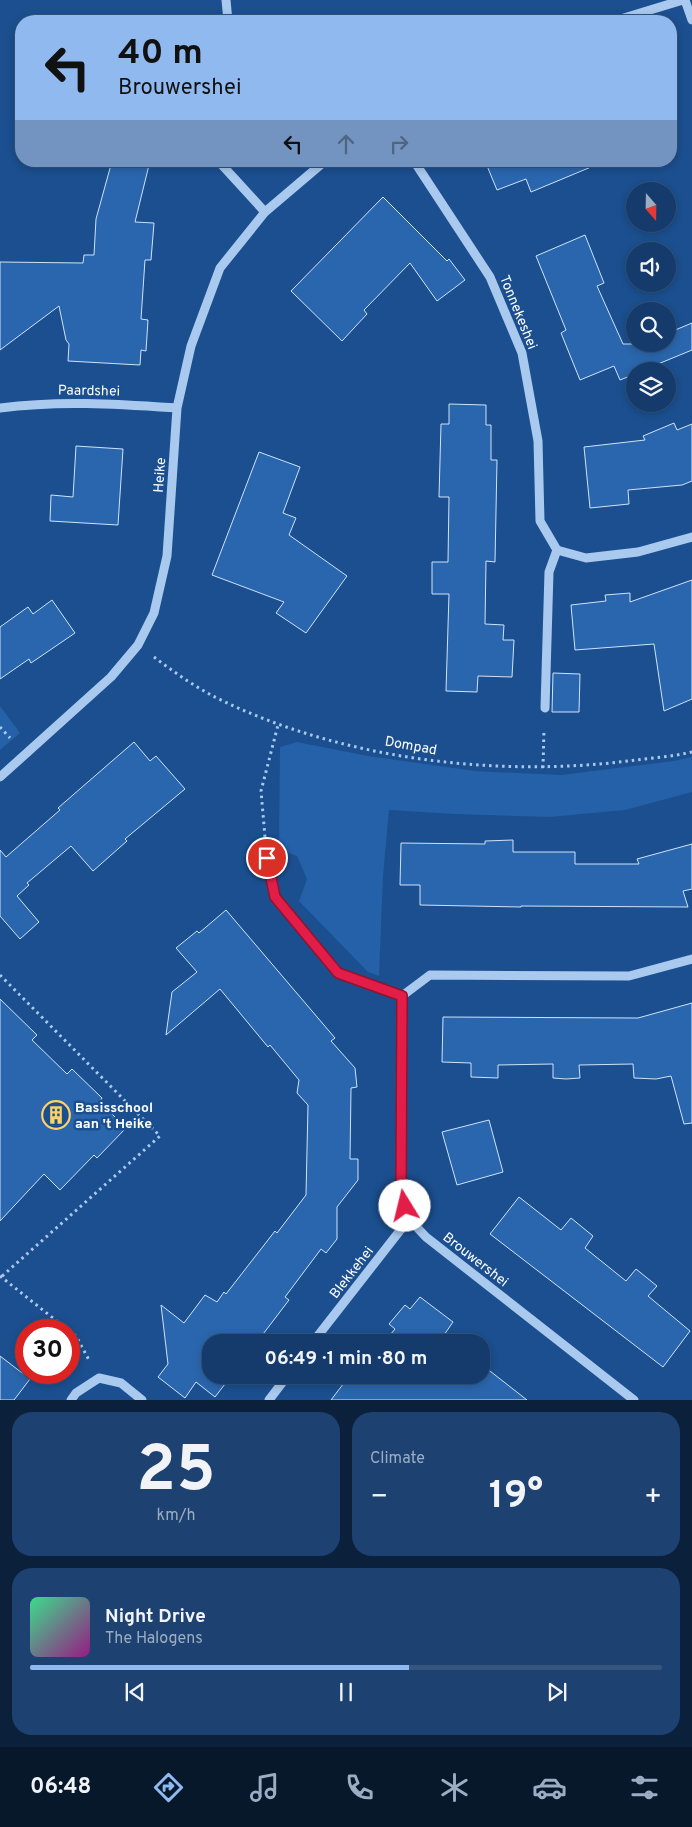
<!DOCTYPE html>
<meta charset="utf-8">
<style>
body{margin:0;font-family:Overpass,sans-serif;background:#1d4271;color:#f1f3f6;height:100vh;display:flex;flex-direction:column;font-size:19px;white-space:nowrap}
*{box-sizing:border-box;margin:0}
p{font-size:16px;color:#9dadc1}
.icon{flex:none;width:28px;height:28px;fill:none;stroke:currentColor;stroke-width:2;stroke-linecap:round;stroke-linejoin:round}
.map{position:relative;height:1400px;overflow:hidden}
.drawer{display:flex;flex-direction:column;gap:12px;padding:12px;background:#0b203b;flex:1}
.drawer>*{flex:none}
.hud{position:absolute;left:15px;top:15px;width:662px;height:152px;border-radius:20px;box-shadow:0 2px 8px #0003,0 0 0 1px #33557e;background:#90b9f0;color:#111;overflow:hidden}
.needle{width:32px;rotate:160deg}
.buttons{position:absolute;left:626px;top:182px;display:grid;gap:10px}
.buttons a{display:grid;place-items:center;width:50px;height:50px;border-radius:50%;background:#143b6b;box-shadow:0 2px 8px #0003,0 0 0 1px #33557e;font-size:25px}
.speed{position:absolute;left:15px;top:1319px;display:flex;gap:10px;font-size:25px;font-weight:700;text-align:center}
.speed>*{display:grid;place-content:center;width:65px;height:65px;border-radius:50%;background:#143b6b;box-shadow:0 2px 8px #0003,0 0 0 1px #33557e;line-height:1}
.speed .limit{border:8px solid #d22;background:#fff;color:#111}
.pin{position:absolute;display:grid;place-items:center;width:42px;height:42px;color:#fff;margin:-21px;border:2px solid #fff;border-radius:50%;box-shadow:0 1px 5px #0007}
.me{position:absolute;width:55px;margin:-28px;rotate:351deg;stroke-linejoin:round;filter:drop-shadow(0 0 4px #0008)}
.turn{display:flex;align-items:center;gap:18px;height:105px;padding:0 20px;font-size:22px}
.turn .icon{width:65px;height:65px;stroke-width:2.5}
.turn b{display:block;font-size:35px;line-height:42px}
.lanes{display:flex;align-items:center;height:48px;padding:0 20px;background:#0003;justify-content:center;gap:25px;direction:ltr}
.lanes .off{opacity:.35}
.big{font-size:38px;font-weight:700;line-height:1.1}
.drawer .tile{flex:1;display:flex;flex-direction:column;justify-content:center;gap:8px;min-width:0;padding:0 18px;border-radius:20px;background:#1d4271}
.drawer .dial{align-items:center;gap:0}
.dial b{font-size:65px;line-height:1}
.song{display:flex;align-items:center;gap:15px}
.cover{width:60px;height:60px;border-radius:8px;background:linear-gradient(135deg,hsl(150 70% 55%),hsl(310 70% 35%))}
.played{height:5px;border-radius:2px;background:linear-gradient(90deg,#90b9f0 60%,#33557e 60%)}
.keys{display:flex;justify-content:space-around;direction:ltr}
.heat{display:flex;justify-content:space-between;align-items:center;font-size:28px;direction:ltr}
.drawer .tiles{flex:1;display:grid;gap:12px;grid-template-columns:1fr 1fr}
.tile:last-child{grid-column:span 2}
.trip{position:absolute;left:202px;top:1334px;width:288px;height:50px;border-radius:20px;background:#143b6b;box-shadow:0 2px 8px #0003,0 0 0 1px #33557e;font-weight:700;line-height:50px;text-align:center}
.tab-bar{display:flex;height:80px;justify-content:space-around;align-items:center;background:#08182b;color:#9dadc1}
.tab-bar .icon{width:35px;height:35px}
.tab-bar .active{color:#90b9f0}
.tab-bar b{font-size:22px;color:#f1f3f6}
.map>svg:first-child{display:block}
.green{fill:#2461a8}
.building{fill:#2a66ad;stroke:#cfe3fa}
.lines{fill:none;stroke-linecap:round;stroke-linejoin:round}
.path{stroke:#a9c9ee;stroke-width:3;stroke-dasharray:2.5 4;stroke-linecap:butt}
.minor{stroke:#a9c9ee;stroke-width:9}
.route-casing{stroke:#92132f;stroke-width:12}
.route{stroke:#e11d48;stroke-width:9}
.labels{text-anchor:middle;stroke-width:5;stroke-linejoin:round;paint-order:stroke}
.street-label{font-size:14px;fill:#fff;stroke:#1b4f8f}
.poi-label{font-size:14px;font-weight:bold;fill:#fff;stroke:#1b4f8f;text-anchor:start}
</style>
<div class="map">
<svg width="692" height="1400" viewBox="0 0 692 1400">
<rect width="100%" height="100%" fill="#1b4f8f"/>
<!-- green -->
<path class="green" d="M0,706l20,27 -20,17z
M297,742l71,14 107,15 86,4 113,-14 18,-4v35l-67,18 -76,7 -95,-3 -65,-4 -6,66 -4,100 -11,-4 -69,-71 8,-22 -10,-23 -18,-7 1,-102z"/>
<!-- building -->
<path class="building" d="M112,161h38l-15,61 19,1 -3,37h-6l-4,59 7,1 -2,31 -5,-1 -1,15 -72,-4 1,-17 -3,-4 -7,-34 -59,44v-88l83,1 1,-8h10l2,-36z
M485,161h118v1l-72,30 -5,-13 -29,11z
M383,197l64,64 2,-2 16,21 -28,21 -27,-38 -46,47 3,4 -25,27 -51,-50z
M585,235l19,48 -7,3 26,58h45v-11l24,-10v27l-51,21h-6v3l-15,6 -6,-14 -34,14 -19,-47 5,-3 -30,-74z
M449,404l37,1v20h5v35h6l-2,102 -9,-1 -1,63 19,1 -1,15h11l-2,37 -34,-1 -1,16 -31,-1 3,-97h-17v-32h16l1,-65h-10l2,-73h8z
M674,423l3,7 15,-6v57l-10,4 -54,5 1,14 -39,4 -6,-61 61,-7 -2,-4z
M76,446l47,3 -5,76 -68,-4 1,-26 22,2z
M259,452l41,15 -17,46 13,5 -7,17 58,41 -41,57 -30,-20 8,-11 -72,-27z
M692,580v119l-28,12 -10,-67 -79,6 -4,-45 35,-4 -1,-6 25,-2v9z
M52,600l23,33 -44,30 -2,-4 -29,20v-52l28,-20 5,7z
M553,673l27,1 -1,38h-27z
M134,742l16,19 6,-5 29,33 -60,50 2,2 -34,30 -22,-25 -44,37 2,2 -12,11 22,26 -19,17 -20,-23v-66l6,7 54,-47 -2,-2z
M513,840v12h62v12h64l-2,-5 55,-15v45l-9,2 5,16 -167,-1v1l-101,-2v-20h-20l1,-42 84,1v-3z
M226,910l109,128 -4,3 24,27 2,19 -6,1 -1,71h8v21l-21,27v32l-11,14 -5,-4 -36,48 4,3 -32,42h-46v33h21l-17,22 -19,-15 -11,16 -27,-21 10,-13 -7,-59 23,18 21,-28 12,7 7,-10 2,2 49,-63 2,2 29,-38 2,-90 -11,-12 2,-13 -29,-35 -2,2 -48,-58 -54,46 6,-43 25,-20 -21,-24 21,-17 2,2z
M0,999l37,36 -5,5 35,34 5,-5 30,29 -2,4 26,26 -29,30 -3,-3 -34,35 -16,-16 -44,47z
M692,1003v120l-8,1 -13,-48 -15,3 -22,-1 -1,-14 -54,1 1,13 -14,1 -13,-1v-14l-55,1v13l-27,-1v-14l-29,-1 1,-45 195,1z
M489,1120l14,52 -46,13 -15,-53z
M519,1197l42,33 10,-12 22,18 -8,12 41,33 10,-12 21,17 -9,10 42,35 -27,36 -173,-133z
M420,1297l33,25 -9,13 10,7 -69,-1 10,-12 -6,-5 16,-19 5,4z
M0,1356l30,23 -16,21h-14z
M481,1364l46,36h-196l19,-25h131z"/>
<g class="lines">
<!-- path -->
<path class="path" d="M154,657c17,13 37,27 57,38 123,63 280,83 417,66 21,-3 43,-4 64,-9
M0,727l10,11
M543,768l1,-39
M265,837l-4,-46 17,-66
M0,975l160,161 -159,141
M0,1276l68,54
M69,1330l7,6 13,24"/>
<!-- minor -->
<path class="minor" d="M226,0l2,21
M685,0l7,20
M614,21l69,-21
M222,161v4l43,47
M414,161l76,116 32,76 16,88 2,80 17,29 29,8 52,-6 54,-15
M0,408c60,-8 117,-4 177,0
M545,708l4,-136 8,-22
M0,777l111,-100 27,-32 16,-32 13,-57 10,-148 14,-62 29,-78 45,-56 60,-51
M267,858l8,39 64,76 63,23
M402,996l-1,197 8,26 17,18 208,163
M402,996l28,-21 199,1 63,-17
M313,1342l96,-123
M71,1400l5,-7 23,-15 22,5 21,17
M269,1400l19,-25"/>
</g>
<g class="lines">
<defs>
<path id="route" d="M267,858l8,39 63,76 64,23 -1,198 4,12"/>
</defs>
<!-- route casing -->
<use href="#route" class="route-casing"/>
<!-- route -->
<use href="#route" class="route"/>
</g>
<!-- icons -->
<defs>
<symbol id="building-ring" viewBox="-11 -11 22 22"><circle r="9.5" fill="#1b4f8f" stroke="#ffd166" stroke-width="1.5"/><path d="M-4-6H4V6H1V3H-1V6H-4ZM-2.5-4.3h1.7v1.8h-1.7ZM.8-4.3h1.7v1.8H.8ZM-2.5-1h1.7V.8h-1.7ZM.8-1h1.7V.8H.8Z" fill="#ffd166"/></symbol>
</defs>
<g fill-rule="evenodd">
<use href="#building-ring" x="40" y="1099" width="32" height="32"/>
</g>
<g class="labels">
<!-- street labels -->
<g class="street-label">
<text transform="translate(519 312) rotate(68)" y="5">Tonnekeshei</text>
<text transform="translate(89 390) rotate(1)" y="5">Paardshei</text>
<text transform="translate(159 475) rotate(-86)" y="5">Heike</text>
<text transform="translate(411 745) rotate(10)" y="5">Dompad</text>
<text transform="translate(476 1259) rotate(38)" y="5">Brouwershei</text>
<text transform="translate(351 1272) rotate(-52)" y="5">Blekkehei</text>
</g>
<!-- poi labels -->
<g class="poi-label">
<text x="75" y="1112">Basisschool<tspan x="75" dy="16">aan 't Heike</tspan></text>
</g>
</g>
</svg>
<div class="buttons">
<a><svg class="needle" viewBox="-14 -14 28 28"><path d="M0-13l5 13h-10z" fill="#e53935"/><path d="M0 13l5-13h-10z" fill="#9dadc1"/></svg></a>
<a><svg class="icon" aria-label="sound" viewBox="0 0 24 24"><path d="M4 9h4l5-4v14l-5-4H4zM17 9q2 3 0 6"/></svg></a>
<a><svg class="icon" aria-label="search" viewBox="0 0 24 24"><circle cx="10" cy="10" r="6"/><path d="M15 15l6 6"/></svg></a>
<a><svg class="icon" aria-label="layers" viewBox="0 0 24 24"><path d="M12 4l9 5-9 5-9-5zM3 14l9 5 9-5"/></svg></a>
</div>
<div class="speed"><div class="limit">30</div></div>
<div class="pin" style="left:267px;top:858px;background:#d93025"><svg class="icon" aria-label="arrive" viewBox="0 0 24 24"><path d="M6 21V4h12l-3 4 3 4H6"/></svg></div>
<svg class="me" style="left:405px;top:1206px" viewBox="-20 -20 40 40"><circle r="19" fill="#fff"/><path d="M0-13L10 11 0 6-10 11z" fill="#e11d48"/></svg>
<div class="trip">06:49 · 1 min · 80 m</div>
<div class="hud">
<div class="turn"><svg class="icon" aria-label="left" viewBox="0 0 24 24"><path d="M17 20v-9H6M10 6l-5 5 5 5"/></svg><div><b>40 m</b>Brouwershei</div></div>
<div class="lanes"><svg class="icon" aria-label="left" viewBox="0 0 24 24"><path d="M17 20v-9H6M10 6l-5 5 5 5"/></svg><svg class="icon off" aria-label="ahead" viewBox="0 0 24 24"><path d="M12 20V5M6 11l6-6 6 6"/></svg><svg class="icon off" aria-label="right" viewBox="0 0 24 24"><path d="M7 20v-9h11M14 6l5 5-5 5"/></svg></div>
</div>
</div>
<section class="drawer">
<div class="tiles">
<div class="tile dial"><b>25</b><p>km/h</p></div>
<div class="tile"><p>Climate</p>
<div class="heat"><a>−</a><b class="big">19°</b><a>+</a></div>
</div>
<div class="tile">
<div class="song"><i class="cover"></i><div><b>Night Drive</b><p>The Halogens</p></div></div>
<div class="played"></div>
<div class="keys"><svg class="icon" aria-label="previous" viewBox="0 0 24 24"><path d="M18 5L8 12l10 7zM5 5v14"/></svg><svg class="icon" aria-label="pause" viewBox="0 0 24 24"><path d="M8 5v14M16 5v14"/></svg><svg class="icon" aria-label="next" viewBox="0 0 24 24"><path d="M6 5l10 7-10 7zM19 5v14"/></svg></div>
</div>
</div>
</section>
<nav class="tab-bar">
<b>06:48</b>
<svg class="icon active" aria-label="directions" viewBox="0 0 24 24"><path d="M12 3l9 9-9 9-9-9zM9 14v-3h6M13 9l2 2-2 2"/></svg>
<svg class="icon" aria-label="music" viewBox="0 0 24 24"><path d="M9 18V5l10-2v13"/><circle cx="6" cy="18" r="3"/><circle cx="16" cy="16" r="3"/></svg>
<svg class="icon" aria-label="phone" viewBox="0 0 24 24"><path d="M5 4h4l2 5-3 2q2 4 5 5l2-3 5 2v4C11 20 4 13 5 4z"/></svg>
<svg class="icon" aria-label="climate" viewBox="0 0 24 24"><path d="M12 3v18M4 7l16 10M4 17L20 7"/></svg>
<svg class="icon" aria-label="car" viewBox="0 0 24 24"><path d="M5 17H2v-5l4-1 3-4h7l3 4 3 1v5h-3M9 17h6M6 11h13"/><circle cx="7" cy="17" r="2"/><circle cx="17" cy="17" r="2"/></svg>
<svg class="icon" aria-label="filters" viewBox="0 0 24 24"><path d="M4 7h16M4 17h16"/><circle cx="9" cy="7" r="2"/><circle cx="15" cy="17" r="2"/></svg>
</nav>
